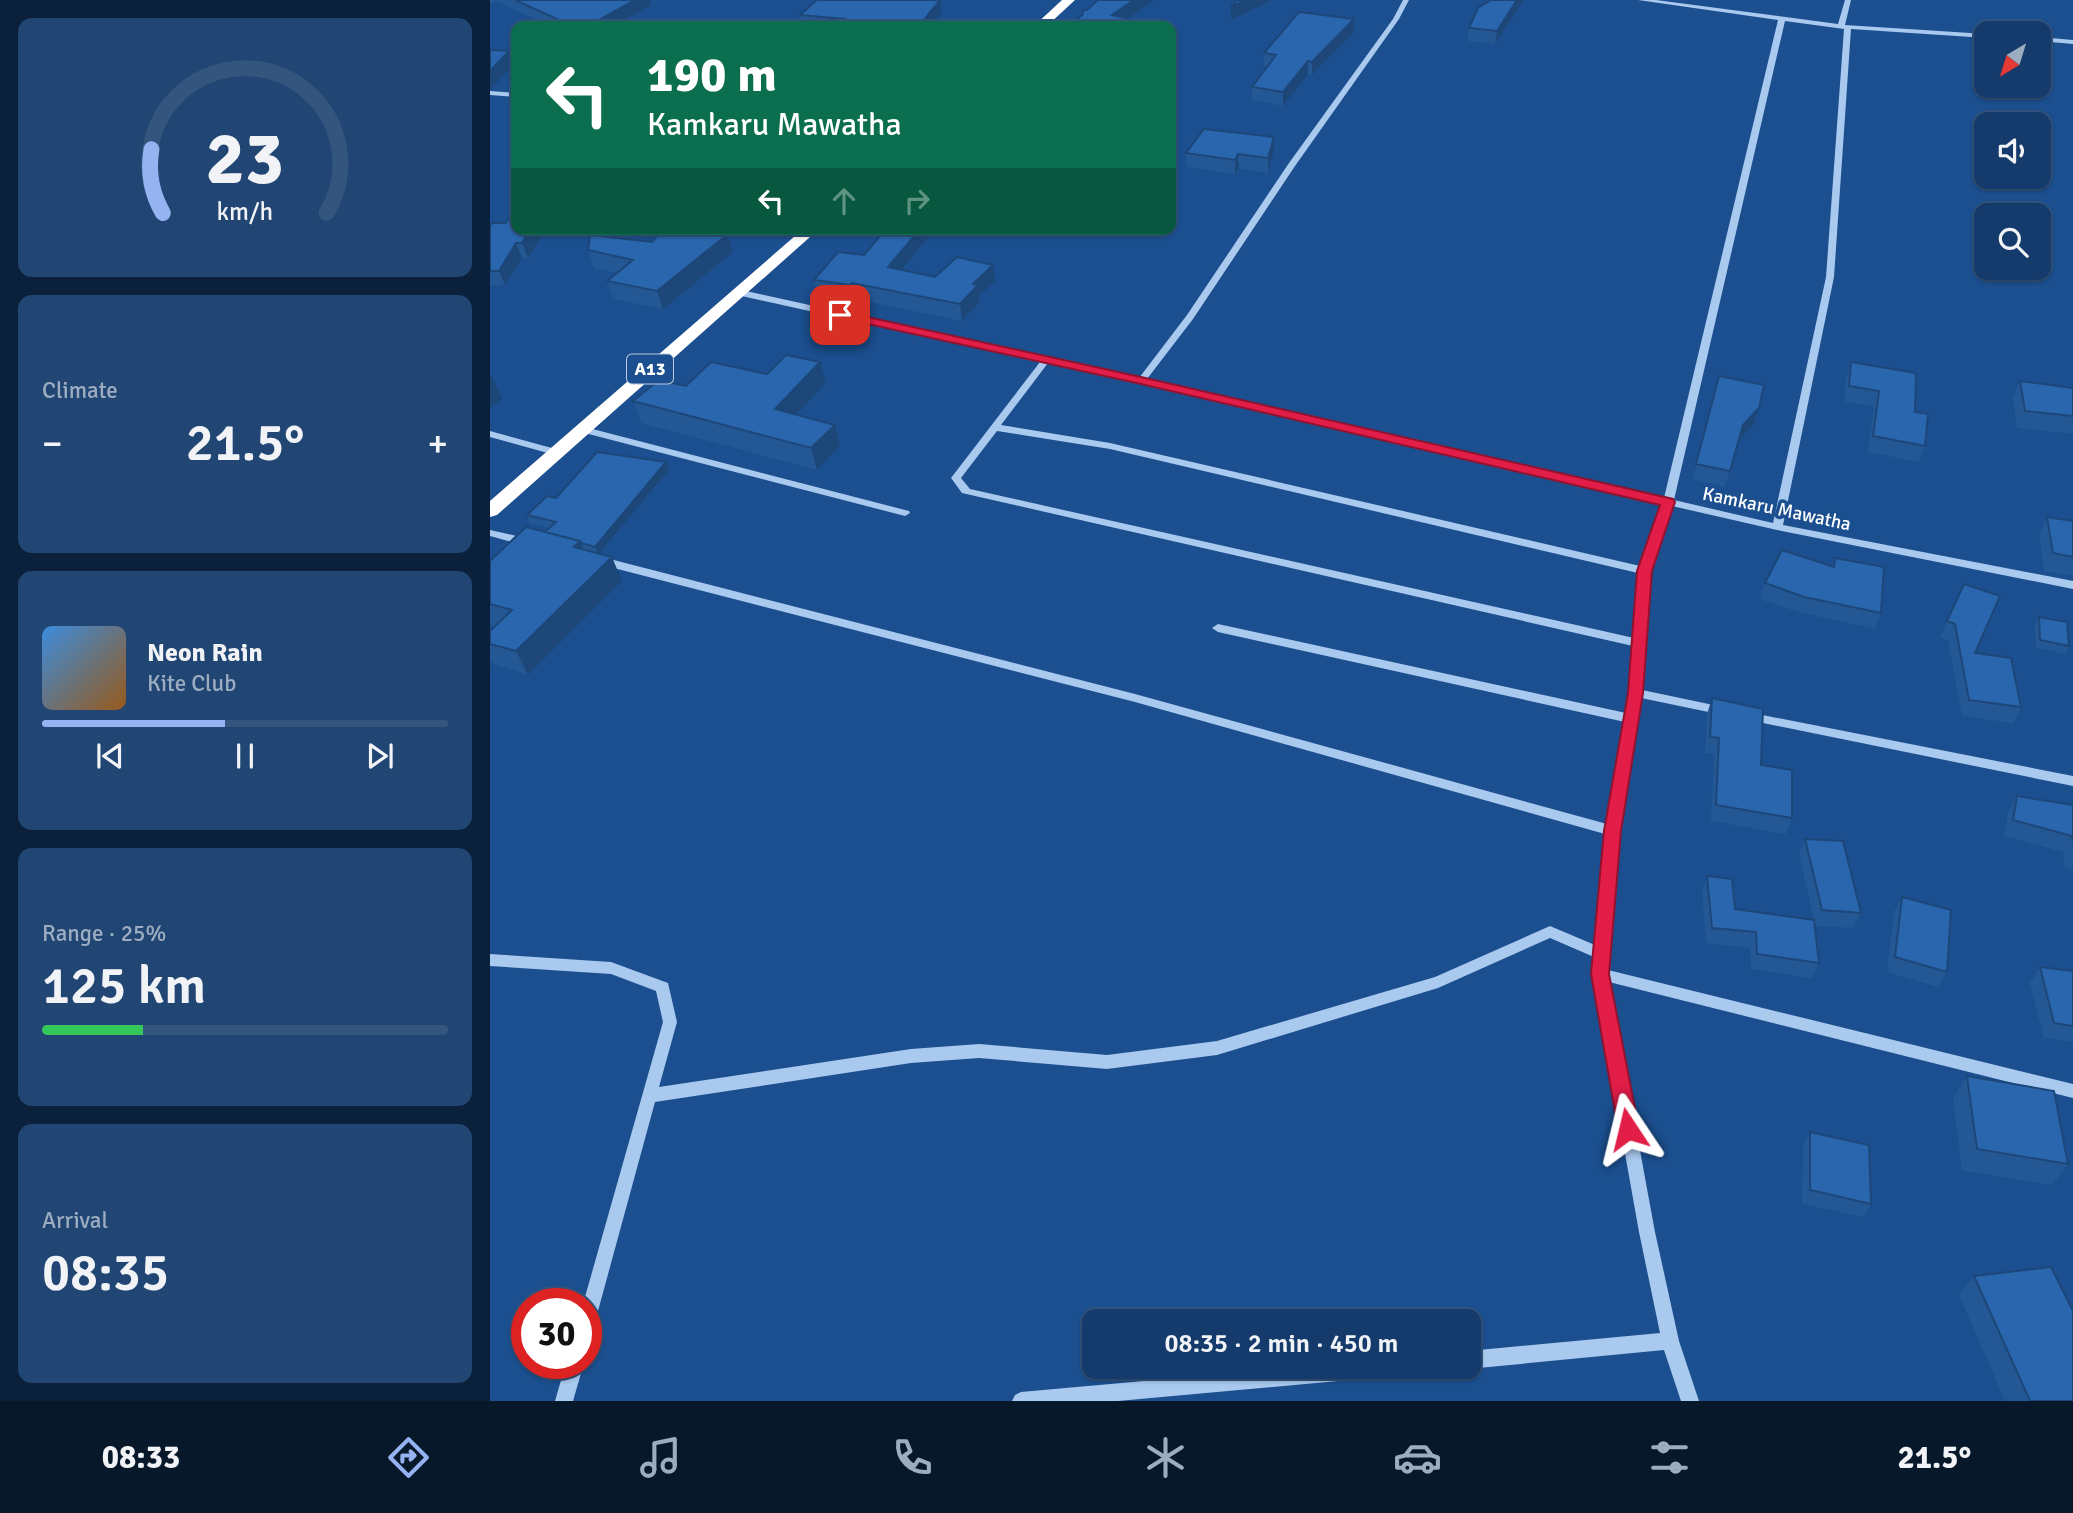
<!DOCTYPE html>
<meta charset="utf-8">
<style>
body{margin:0;font-family:Signika,sans-serif;background:#214673;color:#f1f3f6;height:100vh;display:flex;flex-direction:column;font-size:26px;white-space:nowrap}
*{box-sizing:border-box;margin:0}
p{font-size:23px;color:#9dadc1}
.icon{flex:none;width:38px;height:38px;fill:none;stroke:currentColor;stroke-width:2;stroke-linecap:round;stroke-linejoin:round}
.map{position:relative;flex:1;overflow:hidden}
.sheet{display:flex;flex-direction:column;gap:18px;padding:18px;background:#0b203b;width:490px}
.sheet>*{flex:none}
.banner{position:absolute;left:21px;top:21px;width:665px;height:214px;border-radius:14px;box-shadow:0 2px 5px #0004,0 0 0 2px #33557e;background:#0b6e4f;color:#fff;overflow:hidden}
.needle{width:46px;rotate:218deg}
.fabs{position:absolute;left:1484px;top:21px;display:grid;gap:14px}
.fabs a{display:grid;place-items:center;width:77px;height:77px;border-radius:14px;background:#143b6b;box-shadow:0 2px 5px #0004,0 0 0 2px #33557e;font-size:35px}
.speed{position:absolute;left:21px;top:1288px;display:flex;gap:14px;font-size:35px;font-weight:700;text-align:center}
.speed>*{display:grid;place-content:center;width:91px;height:91px;border-radius:50%;background:#143b6b;box-shadow:0 2px 5px #0004,0 0 0 2px #33557e;line-height:1}
.speed .limit{border:10px solid #d22;background:#fff;color:#111}
.pin{position:absolute;display:grid;place-items:center;width:60px;height:60px;color:#fff;margin:-30px;border-radius:14px;box-shadow:0 4px 10px #0006}
.me{position:absolute;width:77px;margin:-38px;rotate:350deg;stroke-linejoin:round;filter:drop-shadow(0 0 5px #0008)}
.turn{display:flex;align-items:center;gap:24px;height:147px;padding:0 21px;font-size:32px}
.turn .icon{width:91px;height:91px;stroke-width:2.5}
.turn b{display:block;font-size:49px;line-height:60px}
.lanes{display:flex;align-items:center;height:66px;padding:0 21px;background:#0003;justify-content:center;gap:35px;direction:ltr}
.lanes .off{opacity:.35}
.big{font-size:52px;font-weight:600;line-height:1.1}
.sheet .tile{flex:1;display:flex;flex-direction:column;justify-content:center;gap:10px;min-width:0;padding:0 24px;border-radius:14px;background:#214673}
.sheet .dial{align-items:center;gap:0}
.dial svg{height:182px;overflow:visible;fill:none;stroke:#33557e;stroke-width:7;stroke-linecap:round;text-anchor:middle}
.dial text{fill:#f1f3f6;stroke:none}
.song{display:flex;align-items:center;gap:21px}
.cover{width:84px;height:84px;border-radius:10px;background:linear-gradient(135deg,hsl(210 70% 55%),hsl(30 70% 35%))}
.played{height:7px;border-radius:4px;background:linear-gradient(90deg,#95b2f1 45%,#33557e 45%)}
.keys{display:flex;justify-content:space-around;direction:ltr}
.heat{display:flex;justify-content:space-between;align-items:center;font-size:38px;direction:ltr}
.charge{height:10px;border-radius:5px;background:linear-gradient(90deg,#34c759 25%,#33557e 0)}
.trip{position:absolute;left:592px;top:1309px;width:399px;height:70px;border-radius:14px;background:#143b6b;box-shadow:0 2px 5px #0004,0 0 0 2px #33557e;font-weight:600;line-height:70px;text-align:center}
.menu{display:flex;height:112px;justify-content:space-around;align-items:center;background:#08182b;color:#9dadc1}
.menu .icon{width:49px;height:49px}
.menu .on{color:#95b2f1}
.menu b{font-size:32px;color:#f1f3f6}
main{display:flex;flex:1;min-height:0}
.map>svg:first-child{display:block}
.lines{fill:none;stroke-linecap:round;stroke-linejoin:round}
.minor{fill:#a9c9ee;fill-rule:evenodd}
.highway{fill:#fff;fill-rule:evenodd}
.wall{fill:#245895}
.shaded-wall{fill:#1d4779}
.building{fill:#2a66ad;stroke:#1d4779;stroke-width:2}
.route{fill:#e11d48;stroke:#92132f;stroke-width:2}
.labels{text-anchor:middle;stroke-width:7;stroke-linejoin:round;paint-order:stroke}
.shield{fill:#1b4f8f;stroke:#bbcadd;stroke-width:2}
.shield-label{font-size:18px;font-weight:bold;fill:#fff}
.street-label{font-size:19px;fill:#fff;stroke:#1b4f8f}
</style>
<main>
<section class="sheet">
<div class="tile dial"><svg viewBox="0 0 100 80">
<path d="M14 69A42 42 0 1 1 86 69"/>
<path d="M14 69A42 42 0 0 1 9 41" stroke="#95b2f1"/>
<text x="50" y="56" font-size="32" font-weight="700">23</text>
<text x="50" y="72" font-size="11">km/h</text>
</svg></div>
<div class="tile"><p>Climate</p>
<div class="heat"><a>−</a><b class="big">21.5°</b><a>+</a></div>
</div>
<div class="tile">
<div class="song"><i class="cover"></i><div><b>Neon Rain</b><p>Kite Club</p></div></div>
<div class="played"></div>
<div class="keys"><svg class="icon" aria-label="previous" viewBox="0 0 24 24"><path d="M18 5L8 12l10 7zM5 5v14"/></svg><svg class="icon" aria-label="pause" viewBox="0 0 24 24"><path d="M8 5v14M16 5v14"/></svg><svg class="icon" aria-label="next" viewBox="0 0 24 24"><path d="M6 5l10 7-10 7zM19 5v14"/></svg></div>
</div>
<div class="tile"><p>Range · 25%</p><b class="big">125 km</b><div class="charge"></div></div>
<div class="tile"><p>Arrival</p><b class="big">08:35</b></div>
</section>
<div class="map">
<svg width="1583" height="1401" viewBox="0 0 1583 1401">
<rect width="100%" height="100%" fill="#1b4f8f"/>
<g class="lines">
<!-- minor -->
<path class="minor" d="M913,0h6l-10,19 -104,147 -102,153 -46,60 517,119 114,-478 -140,-20h18l182,24 7,-24h6l-6,25 141,9v4l-135,-9 -17,248 -51,248 290,56v8l-296,-59 -105,-24 -22,65 -8,119 81,17 6,4 -6,4 -82,-17 -22,133 -11,139 465,114v14l-464,-116 46,250 24,109 20,60h-18l-17,-51 -196,19 -5,-2h5v-16l192,-18 -21,-101 -46,-258 1,-17 -44,-19 -112,50 -221,67 -110,14 -128,-11 -68,5 -256,39 -60,220 -3,6 -6,3v-27h-3l80,-282 -7,-31 -45,-17 -121,-8v-12l121,8 57,21 9,39 -18,65 252,-38 68,-5 128,11 110,-14 218,-64 115,-51 45,19 10,-111 -470,-132 -533,-137 -6,-4 6,-4 533,137 472,130 18,-102 -407,-90 -6,-4 6,-4 408,89 4,-20 3,-47 -671,-153 -11,-15 89,-116 -303,-67 -4,-3 4,-3 402,89 48,-63 102,-152 104,-144zM1295,21l59,8 -18,248 -53,246 -99,-23zM558,363l614,141 -22,62 -530,-123 -109,-18zM507,431l113,18 528,124 -4,65 -664,-149 -9,-11z
M1549,37l34,3v4l-34,-3z
M0,91l26,2v4l-26,-2z
M91,426l328,85 1,2 -5,3 -328,-85 -1,-2z
M0,431l69,19 1,2 -5,3 -65,-18z
M0,530l44,10 1,3 -5,4 -40,-11z
M1257,712l326,64v10l-330,-67 -2,-3 2,-3z
M76,1363h18l-11,38h-18z
M809,1367h103l-3,6 -6,3 -275,25h-106l3,-6 6,-3z"/>
<!-- highway -->
<path class="highway" d="M572,0h13l-28,26h-13z
M313,229h16l-322,286 -7,2v-16z"/>
</g>
<!-- wall -->
<path class="wall" d="M0,0h160l1,5 -37,21h-63l-55,-25 -6,3z
M450,0l2,12 -11,14h-129l-2,-11z
M1034,0l-29,44 -27,-3 1,-13z
M864,32l-42,43h-4l-25,31 -31,-6v-13l15,-20h-3v-14z
M784,137v14l-6,22 -29,-5 -4,6 -48,-7 -1,-14z
M15,223l11,6h31l-19,29h-6l-17,27 -15,1v-60z
M396,229h49l-33,41 33,7 60,4 -16,15 1,5 -18,20 -106,-22 -2,2 -36,-5 -4,-16 50,-25z
M98,250l145,2 -70,57 -50,-10 -6,-18 10,-8 -23,-5z
M1361,362l64,50 10,34 -6,16 -51,-10 6,-46 -30,-5 2,-23z
M277,374l59,9 -30,32 39,10 5,21 -23,24 -176,-47 -8,-22 53,-15z
M1229,376l35,48 -16,17 -13,46 -32,-8z
M1530,381l53,7v46l-56,-6 -4,-30z
M179,470l-70,84 23,27 -94,94 -35,-11 -3,-5v-28l6,-5 -6,-2v-63l55,-29 5,-4 -20,-5 -3,-8 29,-17z
M1557,517l26,4v55l-29,-5 -5,-37z
M1345,558l46,55 -6,16 -76,-17 -39,-13 5,-16 67,-17z
M1474,584l11,69 46,54 -8,16 -51,-7 -14,-76 -8,-3z
M1549,617l30,29 -4,8 -29,-6 -1,-23z
M1222,698l49,67 31,53 -6,16 -75,-13 3,-67 -9,-1 2,-39z
M1527,796l56,9v64l-8,-1 -2,-16 -59,-16 4,-24z
M1315,839l56,74 -7,15 -39,-2 4,37 -7,15 -61,-9 -1,-21 -44,-5 -4,-51 5,-16 28,33 79,11 -15,-66z
M1412,897l45,75 -9,15 -51,-15 7,-60z
M1550,967l33,4v71l-29,-4 -14,-55z
M1477,1076l101,88 -16,21 -90,-15 -9,-72z
M1320,1132l61,72 -8,13 -61,-13 1,-58z
M1484,1276l99,125h-68l-46,-106z"/>
<!-- shaded-wall -->
<path class="shaded-wall" d="M145,0h15l1,5 -37,21h-26z
M450,0l2,12 -11,14h-12z
M644,0h20l-29,21v5h-12l-1,-11z
M755,0h27l-41,20v-13z
M1027,0h7l-29,44 2,-13z
M864,19v13l-42,43v-13z
M19,51l5,13 -24,26v-19z
M818,61v14l-25,31v-14z
M784,137v14l-6,22v-15z
M748,154l1,14 -4,6v-14z
M41,229h16l-19,29 -6,-15z
M430,229h15l-44,54 -3,-16z
M238,234l5,18 -70,57 -6,-18z
M26,243l6,15 -17,27 -6,-14z
M503,265l2,16 -16,15 1,5 -18,20 -2,-17 13,-20z
M362,283l4,16 -2,2 -4,-16z
M330,362l6,21 -45,47 -6,-21z
M2,376l10,23 -12,9v-31z
M1269,408l-5,16 -16,17 -13,46 18,-62z
M345,425l5,21 -23,24 -6,-22z
M176,462l3,8 -71,85 -3,-8z
M90,541l10,23 -16,-17z
M122,557l10,24 -94,94 -12,-24z"/>
<!-- building -->
<path class="building" d="M25,0h120l-47,26 -20,-2z
M327,0h123l-21,26h-39l4,-4 -40,1 1,-4 -45,-4z
M608,0h36l-22,15 13,3 -11,8h-44l13,-12v-4h4z
M747,0h8l-14,7z
M1001,0h26l-20,31 -28,-3 9,-20z
M809,12l55,7 -42,43 -4,-1 -25,31 -31,-5 24,-32 -12,-2z
M0,50l19,1 -19,20z
M714,129l70,8 -6,21 -30,-4 -3,6 -49,-7z
M26,211v18h15l-9,14h-6l-17,28h-9v-45l2,-3h13z
M173,229h20l45,5 -71,57 -50,-10 26,-21 -45,-10 2,-15 62,7z
M396,229h34l-32,38 47,10 22,-20 36,8 -20,19 5,1 -18,19 -108,-21 -2,2 -36,-5 24,-28 26,3z
M296,355l34,7 -45,47 60,16 -24,23 -178,-47 26,-21 27,6 25,-24 56,12z
M1361,362l65,11 -1,39 13,2 -3,32 -52,-10 6,-45 -30,-5z
M1229,376l45,9 -5,23 -16,17 -13,46 -34,-7z
M1530,381l53,7v28l-48,-5z
M107,452l69,10 -71,85 -14,-4 -1,-2 -35,-9 11,-10 -29,-7 20,-19 9,2z
M1557,517l26,4v36l-20,-4z
M36,527l54,14 -6,6 38,10 -96,94 -26,-7v-13l22,-21 -22,-6v-43z
M1292,550l52,17 1,-9 49,9 -3,46 -77,-16 -39,-14z
M1474,584l36,12 -25,57 36,5 10,49 -52,-7 -14,-76 -8,-3z
M1549,617l28,5 2,24 -29,-6z
M1222,698l51,11 -2,56 31,5v48l-76,-13 3,-67 -9,-1z
M1527,796l56,9v36l-1,-5 -59,-16z
M1315,839l38,2 18,72 -39,-3z
M1217,876l25,3 3,30 79,11 5,43 -62,-9 -1,-22 -44,-4z
M1412,897l49,13 -4,62 -52,-15z
M1550,967l33,4v55l-19,-3z
M1477,1076l87,15 14,73 -91,-15z
M1320,1132l59,13 2,59 -61,-14z
M1561,1267l22,44v90h-43l-56,-125z"/>
<!-- route -->
<path class="route" d="M350,311l301,66 532,122 2,3 -23,69 -9,122 -22,138 -12,143 30,155 -3,6 -8,3 -7,-3 -3,-6 -27,-155 13,-143 24,-138 9,-122 23,-66 -519,-121 -305,-67v-5z"/>
<g class="labels">
<!-- shield labels -->
<rect class="shield" x="137" y="354.5" width="46" height="29" rx="5"/>
<g class="shield-label">
<text x="160" y="375">A13</text>
</g>
<!-- street labels -->
<g class="street-label">
<text transform="translate(1287 508) rotate(12)" y="7">Kamkaru Mawatha</text>
</g>
</g>
</svg>
<div class="fabs">
<a><svg class="needle" viewBox="-14 -14 28 28"><path d="M0-13l5 13h-10z" fill="#e53935"/><path d="M0 13l5-13h-10z" fill="#9dadc1"/></svg></a>
<a><svg class="icon" aria-label="sound" viewBox="0 0 24 24"><path d="M4 9h4l5-4v14l-5-4H4zM17 9q2 3 0 6"/></svg></a>
<a><svg class="icon" aria-label="search" viewBox="0 0 24 24"><circle cx="10" cy="10" r="6"/><path d="M15 15l6 6"/></svg></a>
</div>
<div class="speed"><div class="limit">30</div></div>
<div class="pin" style="left:350px;top:315px;background:#d93025"><svg class="icon" aria-label="arrive" viewBox="0 0 24 24"><path d="M6 21V4h12l-3 4 3 4H6"/></svg></div>
<svg class="me" style="left:1138px;top:1129px" viewBox="-20 -20 40 40"><path d="M0-17L14 15 0 8-14 15z" fill="#e11d48" stroke="#fff" stroke-width="4"/></svg>
<div class="trip">08:35 · 2 min · 450 m</div>
<div class="banner">
<div class="turn"><svg class="icon" aria-label="left" viewBox="0 0 24 24"><path d="M17 20v-9H6M10 6l-5 5 5 5"/></svg><div><b>190 m</b>Kamkaru Mawatha</div></div>
<div class="lanes"><svg class="icon" aria-label="left" viewBox="0 0 24 24"><path d="M17 20v-9H6M10 6l-5 5 5 5"/></svg><svg class="icon off" aria-label="ahead" viewBox="0 0 24 24"><path d="M12 20V5M6 11l6-6 6 6"/></svg><svg class="icon off" aria-label="right" viewBox="0 0 24 24"><path d="M7 20v-9h11M14 6l5 5-5 5"/></svg></div>
</div>
</div>
</main>
<nav class="menu">
<b>08:33</b>
<svg class="icon on" aria-label="directions" viewBox="0 0 24 24"><path d="M12 3l9 9-9 9-9-9zM9 14v-3h6M13 9l2 2-2 2"/></svg>
<svg class="icon" aria-label="music" viewBox="0 0 24 24"><path d="M9 18V5l10-2v13"/><circle cx="6" cy="18" r="3"/><circle cx="16" cy="16" r="3"/></svg>
<svg class="icon" aria-label="phone" viewBox="0 0 24 24"><path d="M5 4h4l2 5-3 2q2 4 5 5l2-3 5 2v4C11 20 4 13 5 4z"/></svg>
<svg class="icon" aria-label="climate" viewBox="0 0 24 24"><path d="M12 3v18M4 7l16 10M4 17L20 7"/></svg>
<svg class="icon" aria-label="car" viewBox="0 0 24 24"><path d="M5 17H2v-5l4-1 3-4h7l3 4 3 1v5h-3M9 17h6M6 11h13"/><circle cx="7" cy="17" r="2"/><circle cx="17" cy="17" r="2"/></svg>
<svg class="icon" aria-label="filters" viewBox="0 0 24 24"><path d="M4 7h16M4 17h16"/><circle cx="9" cy="7" r="2"/><circle cx="15" cy="17" r="2"/></svg>
<b>21.5°</b>
</nav>
